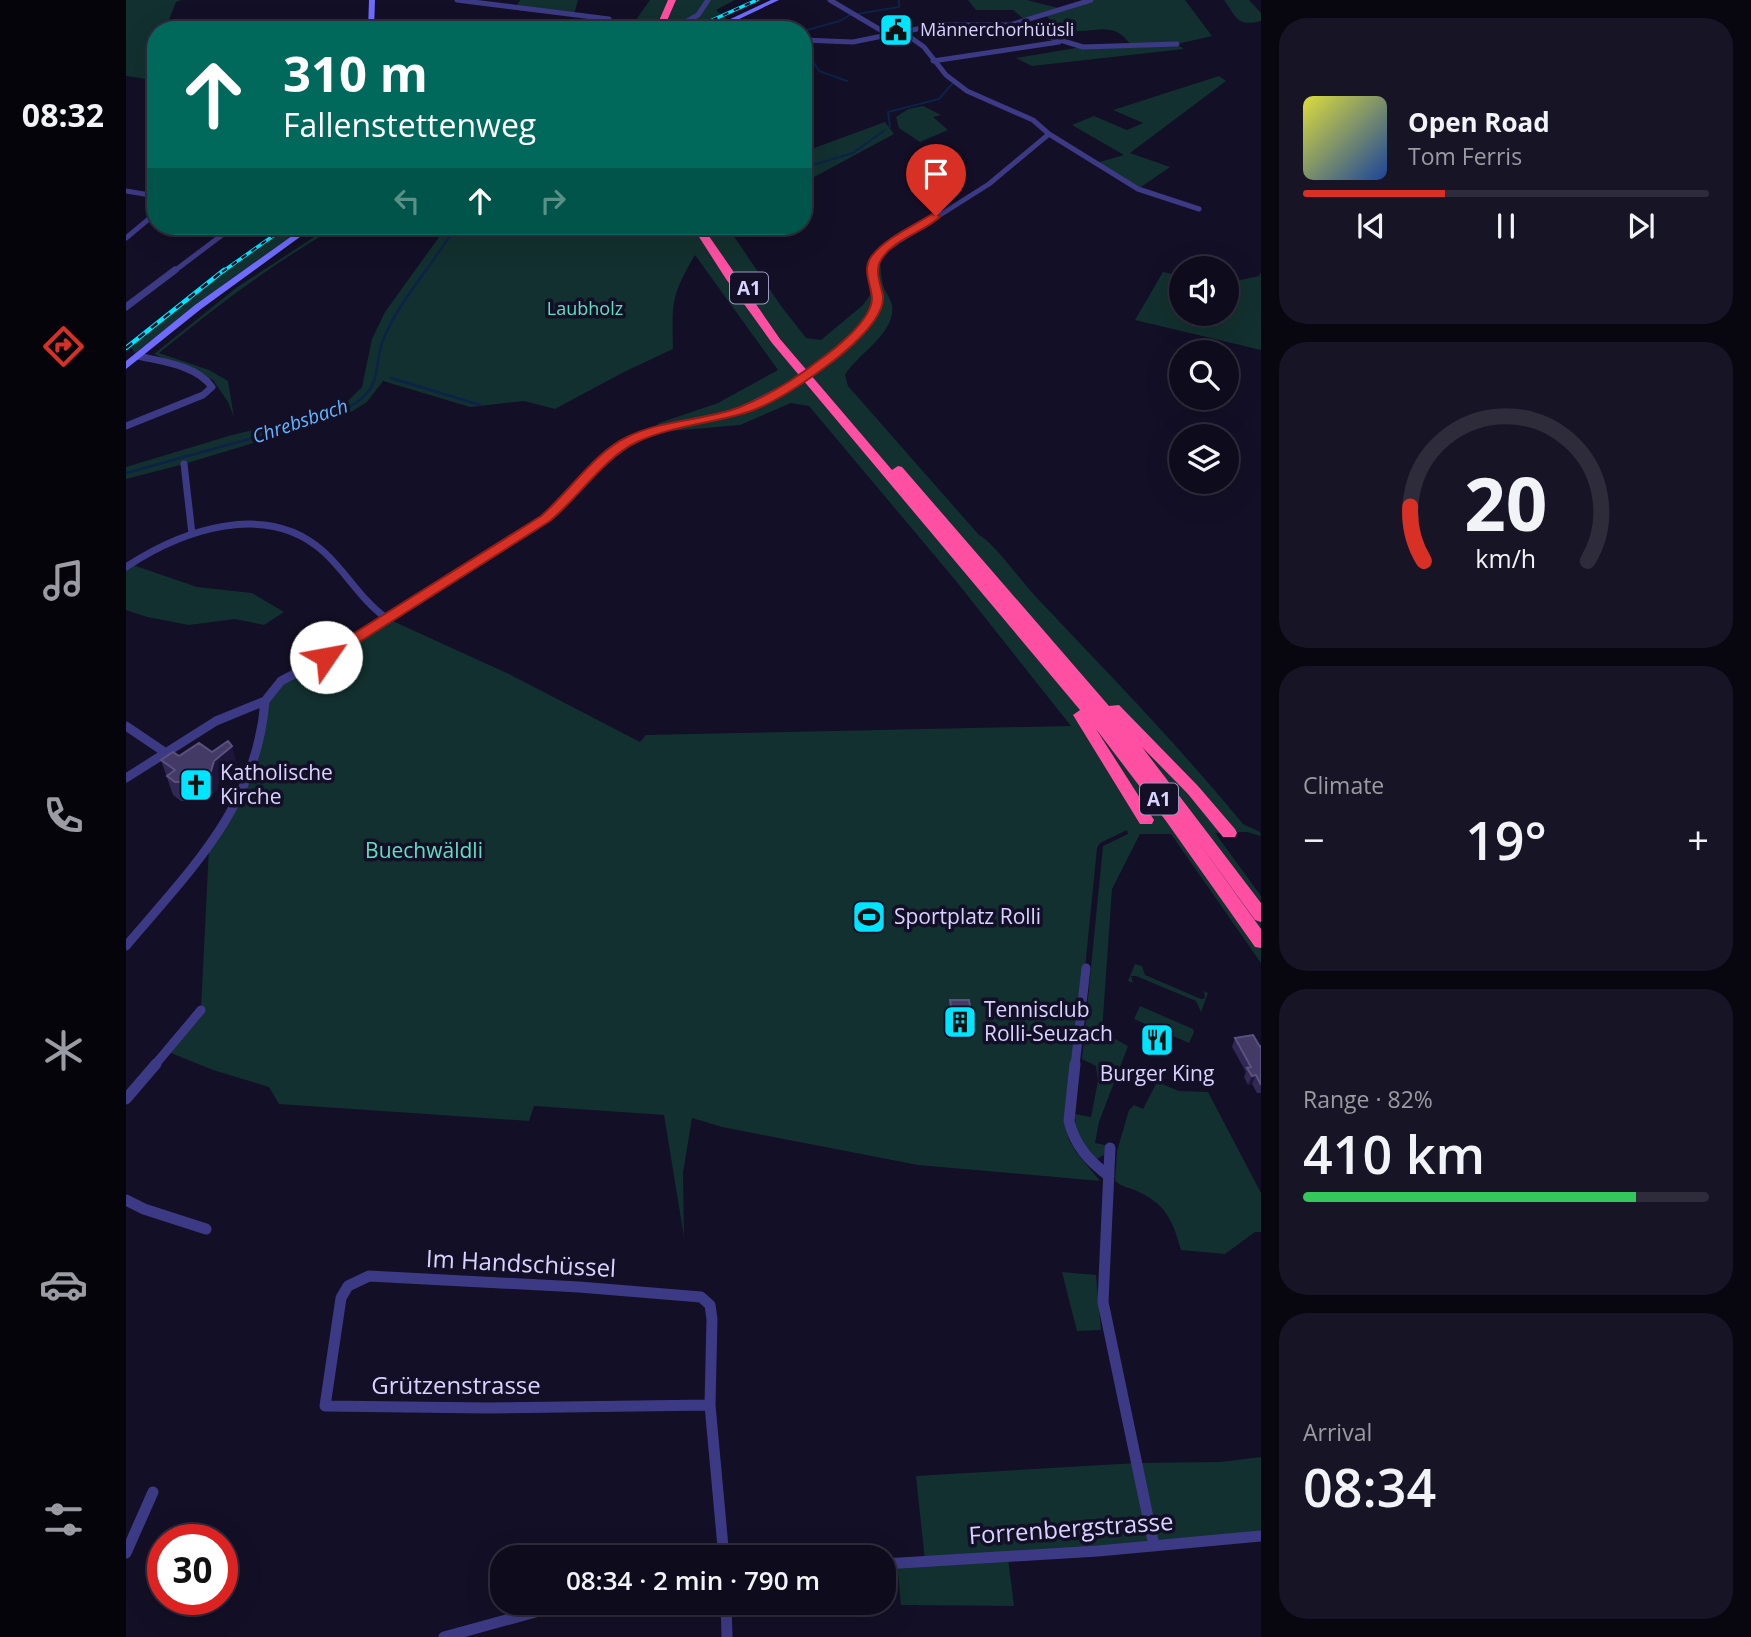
<!DOCTYPE html>
<meta charset="utf-8">
<style>
body{margin:0;font-family:"Open Sans",sans-serif;background:#171425;color:#f1f3f6;height:100vh;display:flex;flex-direction:column;font-size:26px;white-space:nowrap}
*{box-sizing:border-box;margin:0}
p{font-size:23px;color:#9b9ba3}
.icon{flex:none;width:38px;height:38px;fill:none;stroke:currentColor;stroke-width:2;stroke-linecap:round;stroke-linejoin:round}
.map{position:relative;flex:1;overflow:hidden}
.side{display:flex;flex-direction:column;gap:18px;padding:18px;background:#08060f;width:490px}
.side>*{flex:none}
.guide{position:absolute;left:21px;top:21px;width:665px;height:214px;border-radius:28px;box-shadow:0 7px 28px #0002,0 0 0 2px #2e2b3b;background:#00695c;color:#fff;overflow:hidden}
.controls{position:absolute;left:1043px;top:256px;display:grid;gap:14px}
.controls a{display:grid;place-items:center;width:70px;height:70px;border-radius:50%;background:#0e0b1c;box-shadow:0 7px 28px #0002,0 0 0 2px #2e2b3b;font-size:35px}
.speed{position:absolute;left:21px;top:1524px;display:flex;gap:14px;font-size:35px;font-weight:700;text-align:center}
.speed>*{display:grid;place-content:center;width:91px;height:91px;border-radius:50%;background:#0e0b1c;box-shadow:0 7px 28px #0002,0 0 0 2px #2e2b3b;line-height:1}
.speed .limit{border:10px solid #d22;background:#fff;color:#111}
.pin{position:absolute;display:grid;place-items:center;width:60px;height:60px;color:#fff;margin:-72px -30px;border-radius:50% 50% 50% 0;rotate:-45deg;box-shadow:0 0 7px #0007}
.pin .icon{rotate:45deg}
.me{position:absolute;width:77px;margin:-38px;rotate:57deg;stroke-linejoin:round;filter:drop-shadow(0 0 5px #0008)}
.turn{display:flex;align-items:center;gap:24px;height:147px;padding:0 21px;font-size:32px}
.turn .icon{width:91px;height:91px;stroke-width:2.5}
.turn b{display:block;font-size:49px;line-height:60px}
.lanes{display:flex;align-items:center;height:66px;padding:0 21px;background:#0003;justify-content:center;gap:35px;direction:ltr}
.lanes .off{opacity:.35}
.big{font-size:52px;font-weight:600;line-height:1.1}
.side .widget{flex:1;display:flex;flex-direction:column;justify-content:center;gap:10px;min-width:0;padding:0 24px;border-radius:28px;background:#171425}
.side .dial{align-items:center;gap:0}
.dial svg{height:182px;overflow:visible;fill:none;stroke:#2e2b3b;stroke-width:7;stroke-linecap:round;text-anchor:middle}
.dial text{fill:#f1f3f6;stroke:none}
.song{display:flex;align-items:center;gap:21px}
.cover{width:84px;height:84px;border-radius:10px;background:linear-gradient(135deg,hsl(60 70% 55%),hsl(220 70% 35%))}
.played{height:7px;border-radius:4px;background:linear-gradient(90deg,#d93025 35%,#2e2b3b 35%)}
.keys{display:flex;justify-content:space-around;direction:ltr}
.heat{display:flex;justify-content:space-between;align-items:center;font-size:38px;direction:ltr}
.charge{height:10px;border-radius:5px;background:linear-gradient(90deg,#34c759 82%,#2e2b3b 0)}
.trip{position:absolute;left:364px;top:1545px;width:406px;height:70px;border-radius:28px;background:#0e0b1c;box-shadow:0 7px 28px #0002,0 0 0 2px #2e2b3b;font-weight:600;line-height:70px;text-align:center}
main{display:flex;flex:1;min-height:0}
.tab-bar{display:flex;flex-direction:column;width:126px;justify-content:space-around;align-items:center;background:#06040b;color:#9b9ba3}
.tab-bar .icon{width:49px;height:49px}
.tab-bar .selected{color:#d93025}
.tab-bar b{font-size:32px;color:#f1f3f6}
.map>svg:first-child{display:block}
.green{fill:#12302f}
.lines{fill:none;stroke-linecap:round;stroke-linejoin:round}
.stream-far1{stroke:#0c2248;stroke-width:2}
.stream{stroke:#0c2248;stroke-width:2.5}
.street-far3{stroke:#3d3a85;stroke-width:5}
.street-far2{stroke:#3d3a85;stroke-width:7}
.street-far1{stroke:#3d3a85;stroke-width:9}
.street{stroke:#3d3a85;stroke-width:11}
.secondary{fill:#6f6bff;fill-rule:evenodd}
.highway{fill:#ff4fa3;fill-rule:evenodd}
.rail-far1-casing{stroke:#00e5ff;stroke-width:3.5}
.rail-casing{stroke:#00e5ff;stroke-width:4.5}
.rail-far1{stroke:#130f26;stroke-width:2;stroke-dasharray:6;stroke-linecap:butt}
.rail{stroke:#130f26;stroke-width:2.5;stroke-dasharray:8;stroke-linecap:butt}
.street-bridge{stroke:#3d3a85;stroke-width:7}
.wall{fill:#312854}
.shaded-wall{fill:#1d163a}
.building{fill:#433a66;stroke:#5a527e;stroke-width:2}
.route{fill:#d93025;stroke:#8d1f18;stroke-width:2}
.labels{text-anchor:middle;stroke-width:7;stroke-linejoin:round;paint-order:stroke}
.far-poi-label{font-size:18px;fill:#d9d4ff;stroke:#130f26;text-anchor:start}
.far-park-label{font-size:18px;fill:#5fe0c0;stroke:#130f26}
.shield{fill:#130f26;stroke:#9e99be;stroke-width:2}
.shield-label{font-size:19px;font-weight:bold;fill:#d9d4ff}
.far-water-label{font-size:19px;font-style:italic;fill:#62b6ff;stroke:#130f26}
.poi-label{font-size:21px;fill:#d9d4ff;stroke:#130f26;text-anchor:start}
.park-label{font-size:21px;fill:#5fe0c0;stroke:#130f26}
.near-street-label{font-size:24px;fill:#d9d4ff;stroke:#130f26}
</style>
<main>
<nav class="tab-bar">
<b>08:32</b>
<svg class="icon selected" aria-label="directions" viewBox="0 0 24 24"><path d="M12 3l9 9-9 9-9-9zM9 14v-3h6M13 9l2 2-2 2"/></svg>
<svg class="icon" aria-label="music" viewBox="0 0 24 24"><path d="M9 18V5l10-2v13"/><circle cx="6" cy="18" r="3"/><circle cx="16" cy="16" r="3"/></svg>
<svg class="icon" aria-label="phone" viewBox="0 0 24 24"><path d="M5 4h4l2 5-3 2q2 4 5 5l2-3 5 2v4C11 20 4 13 5 4z"/></svg>
<svg class="icon" aria-label="climate" viewBox="0 0 24 24"><path d="M12 3v18M4 7l16 10M4 17L20 7"/></svg>
<svg class="icon" aria-label="car" viewBox="0 0 24 24"><path d="M5 17H2v-5l4-1 3-4h7l3 4 3 1v5h-3M9 17h6M6 11h13"/><circle cx="7" cy="17" r="2"/><circle cx="17" cy="17" r="2"/></svg>
<svg class="icon" aria-label="filters" viewBox="0 0 24 24"><path d="M4 7h16M4 17h16"/><circle cx="9" cy="7" r="2"/><circle cx="15" cy="17" r="2"/></svg>
</nav>
<div class="map">
<svg width="1135" height="1637" viewBox="0 0 1135 1637">
<rect width="100%" height="100%" fill="#130f26"/>
<!-- green -->
<path class="green" d="M0,0h55l-5,2 -11,28h-9v24l-10,25 -20,-3z
M394,0h58l-4,15 -58,-8z
M524,0h85l-19,10 13,11 -19,9h-96v-3l16,1z
M842,0h59l35,9 29,-9h94l27,36 -35,8 7,5 -152,17 -16,-8 60,-10 55,-3c-20,-27 -36,-10 -63,-15 -9,-1 -17,-10 -24,-16l-19,6 -12,-10h-37z
M1098,0h25l12,13v8c-24,6 -24,-3 -37,-21z
M1093,76l7,5 -96,72 40,14 -32,22 -42,-26 28,-8 -52,-30 22,-9 33,14 16,-7 -30,-13z
M797,106l18,9 -8,2 15,13 -28,12 -21,-14 -3,-11 12,-8z
M759,122l9,12 -91,49v-31z
M153,226h29l-81,56 -92,71 -5,-7 91,-73 63,-45z
M205,226h8c-65,36 -122,80 -180,127l50,17 19,11 6,36 -6,-15 -15,-22 -59,-26 82,-66z
M321,226h280l54,80 25,32 15,2 42,-35 7,-10 -3,-27 4,-10 9,-5c0,8 1,24 3,32 2,7 7,12 9,20 4,29 -34,48 -47,70l3,11 131,149c15,8 43,47 58,63 70,74 141,147 206,226l17,8 1,4 -14,-4 -32,1 46,63v67l-90,-129h-31l-28,55 -10,143 26,14 -29,76 -4,21 10,2 -1,10 -7,4c-16,-6 -22,-29 -22,-45l16,3 7,-36 -2,-15 -14,-7 21,-213 25,-12 -1,-4 -27,13 -3,5 -19,191 -13,86 4,15 7,12 24,29 -182,-16 -196,-38 -30,-9 -9,55 1,64 -20,-122 -130,-9 -5,15 -250,-17 -10,-17 -56,-17 -47,-19 35,-41 8,-163 35,-60 21,-86 7,-11 114,-72 123,56 131,68 6,-7 425,-9 -115,-145 -147,-175 -18,-3 -51,22 -92,8 11,-10 59,-20 60,-33 -83,-115c-24,41 -23,47 -22,94l-49,23 -69,37 -31,-8 -54,6 -87,-26 -16,21 -21,13 -162,49 -58,15v-12l106,-32 91,-22 23,-10 16,-16 10,-48 13,-27z
M1037,272l18,4v37h46v-30l32,-7 2,-4v78l-126,-30z
M4,564l67,23 55,6 32,19 -20,13 -29,-6 -46,6 -42,-8 -21,-7v-43z
M1009,964l7,2 3,9 56,24 4,-1 -1,-7 4,2 -7,19 -5,-11 -60,-25h-5l2,7 -5,-2z
M1014,1006l53,23 1,3 -5,11 -55,-24z
M1031,1082l22,9 29,1 53,101v39h-6l-30,22 -44,-4c-8,-28 -14,-44 -40,-57 -9,-5 -18,-5 -26,-12l2,-30 12,-41 5,-5 9,4z
M936,1272l34,3 5,55 -24,1z
M1135,1457v79l-253,22 6,48 -113,-1 -4,-42 28,-2 -9,-85 221,-13 83,-1z"/>
<g class="lines">
<!-- stream-far1 -->
<path class="stream-far1" d="M731,14l42,-7v-7
M681,30l33,-9 10,-6
M688,63l5,8 28,10
M764,127l-2,-15 51,-13 13,-15
M677,168l50,-15 32,-23
M299,272l32,-46"/>
<!-- stream -->
<path class="stream" d="M265,378l89,27
M0,473c41,-11 82,-23 123,-34 35,-10 94,-19 118,-46 12,-13 9,-34 15,-50 10,-27 27,-49 44,-73"/>
<!-- street-far3 -->
<path class="street-far3" d="M331,0l152,19 3,11
M704,0l59,35
M885,25l72,22 94,-3
M599,29l8,1
M545,30l27,-15 10,-15
M777,32l21,15 22,28 21,16 66,29 16,14 89,55 61,20
M677,40l50,2 84,-17h73l81,-25
M807,61l126,-19
M0,191l30,5
M0,238l30,-25
M47,272l61,-46
M747,272v-8l7,-11 109,-69 60,-50"/>
<!-- street-far2 -->
<path class="street-far2" d="M0,307l49,-37
M697,364c19,-15 50,-35 54,-61 2,-11 -3,-22 -4,-33
M0,426l77,-31 9,-8c-16,-22 -49,-25 -74,-31
M58,464l8,70
M0,567c56,-37 141,-67 198,-15 22,20 37,48 62,66
M260,620l160,-101 49,-52 33,-26 37,-13 72,-16 59,-30"/>
<!-- street-far1 -->
<path class="street-far1" d="M0,726l40,27
M0,778l90,-57 49,-20 16,-20 45,-24 63,-39
M0,946c65,-77 131,-140 139,-245
M28,1066l47,-56
M949,1066l11,-98"/>
<!-- street -->
<path class="street" d="M949,1064l-6,57c6,25 20,40 40,55
M0,1099l30,-35
M984,1148l-7,154 51,244
M0,1200l18,9 62,20
M243,1276l210,11 122,10 9,8 2,14 -2,86 -222,3 -163,-2 16,-108 7,-12z
M584,1405l14,153
M0,1553l27,-61
M758,1564l214,-13 163,-15
M600,1603l1,34
M318,1637l124,-34"/>
<!-- secondary -->
<path class="secondary" d="M243,0h6l-1,30h-6z
M645,0h8l-63,30h-9z
M180,226h9l-114,83 -75,60v-8l69,-56z"/>
<!-- highway -->
<path class="highway" d="M542,0h8l-13,30h-8z
M566,226h10l78,113 112,131 6,-4 4,1 207,239 10,-1 79,81 37,43 2,4 -2,4h-12l-35,-43 -46,-47 119,156v19l-6,-2 -63,-87 69,96v19l-6,-1 -89,-126 -70,-92 58,91 -2,4h-12l-67,-109 7,-5 -308,-367 -46,-64z"/>
<defs>
<path id="rail-far1" d="M564,30l67,-30
M96,272l65,-46"/>
<path id="rail" d="M0,348l98,-78"/>
</defs>
<!-- rail-far1 casing -->
<use href="#rail-far1" class="rail-far1-casing"/>
<!-- rail casing -->
<use href="#rail" class="rail-casing"/>
<!-- rail-far1 -->
<use href="#rail-far1" class="rail-far1"/>
<!-- rail -->
<use href="#rail" class="rail"/>
<!-- street-bridge -->
<path class="street-bridge" d="M670,382l27,-18"/>
</g>
<!-- wall -->
<path class="wall" d="M86,752l25,13 -18,15 -2,10 -18,11h-18l-8,-6 -12,-35z
M824,1000l23,24 -2,10h-19l-4,-24z
M1109,1038l26,8v47h-4l-5,-9 -4,1 -4,-8 2,-5 -14,-25z"/>
<!-- shaded-wall -->
<path class="shaded-wall" d="M106,746l5,19 -18,15 -2,10 -18,11 -5,-19 20,-21z
M1130,1075l-4,9 -4,1 4,-9z"/>
<!-- building -->
<path class="building" d="M102,741l4,5 -18,15 -3,10 -17,11h-19l-8,-6 8,-6 -14,-10 12,-8 6,4 20,-13 13,9z
M824,1000h19l4,24 -19,1z
M1127,1035l7,12 1,-1v39l-5,-10 -4,1 -5,-8 4,-1 -16,-29z"/>
<!-- route -->
<path class="route" d="M806,214l9,2c-16,16 -48,23 -60,44 -7,11 0,25 2,36 2,25 -41,59 -59,72 -23,17 -52,37 -79,45 -36,11 -74,13 -108,29 -32,15 -59,56 -87,79l-219,139h-10l-3,-3 3,-3 220,-138c28,-24 54,-64 86,-79 36,-18 77,-16 113,-30 27,-11 55,-28 78,-46 17,-12 54,-41 54,-63 -1,-14 -10,-28 -1,-41 14,-19 42,-31 61,-43z"/>
<!-- icons -->
<defs>
<symbol id="civic-square" viewBox="-11 -11 22 22"><rect x="-9" y="-9" width="18" height="18" rx="4" fill="#00e5ff" stroke="#130f26"/><path d="M-.6-6.5H3V-4.5H.6V-3L4-1V1h2V6H-6V1h2V-1L-.6-3ZM-1.2 2.5V6h2.4V2.5Z" fill="#111"/></symbol>
<symbol id="church-square" viewBox="-11 -11 22 22"><rect x="-9" y="-9" width="18" height="18" rx="4" fill="#00e5ff" stroke="#130f26"/><path d="M-1.2-6h2.4v3.5h3.3v2.4h-3.3V6h-2.4V-.1h-3.3v-2.4h3.3Z" fill="#111"/></symbol>
<symbol id="stadium-square" viewBox="-11 -11 22 22"><rect x="-9" y="-9" width="18" height="18" rx="4" fill="#00e5ff" stroke="#130f26"/><path d="M0-5a6.5 5 0 1 0 0 10a6.5 5 0 1 0 0-10ZM-3.5-1.8h7v3.6h-7Z" fill="#111"/></symbol>
<symbol id="building-square" viewBox="-11 -11 22 22"><rect x="-9" y="-9" width="18" height="18" rx="4" fill="#00e5ff" stroke="#130f26"/><path d="M-4-6H4V6H1V3H-1V6H-4ZM-2.5-4.3h1.7v1.8h-1.7ZM.8-4.3h1.7v1.8H.8ZM-2.5-1h1.7V.8h-1.7ZM.8-1h1.7V.8H.8Z" fill="#111"/></symbol>
<symbol id="restaurant-square" viewBox="-11 -11 22 22"><rect x="-9" y="-9" width="18" height="18" rx="4" fill="#00e5ff" stroke="#130f26"/><path d="M-5-6h1v4h1v-4h1v4h1v-4h1v5L-1.5 .5V6h-2V.5L-5-1ZM5-6V6H3V1.5H1.5Q1.5-4 5-6Z" fill="#111"/></symbol>
</defs>
<g fill-rule="evenodd">
<use href="#civic-square" x="751" y="11" width="38" height="38"/>
<use href="#church-square" x="51" y="766" width="38" height="38"/>
<use href="#stadium-square" x="724" y="898" width="38" height="38"/>
<use href="#building-square" x="815" y="1003" width="38" height="38"/>
<use href="#restaurant-square" x="1012" y="1021" width="38" height="38"/>
</g>
<g class="labels">
<!-- far-poi labels -->
<g class="far-poi-label">
<text x="794" y="36">Männerchorhüüsli</text>
</g>
<!-- far-park labels -->
<g class="far-park-label">
<text x="459" y="315">Laubholz</text>
</g>
<!-- shield labels -->
<g class="shield">
<rect x="604" y="272.5" width="38" height="31" rx="5"/>
<rect x="1014" y="783.5" width="38" height="31" rx="5"/>
</g>
<g class="shield-label">
<text x="623" y="295">A1</text>
<text x="1033" y="806">A1</text>
</g>
<!-- far-water labels -->
<g class="far-water-label">
<text transform="translate(174 421) rotate(-19)" y="7">Chrebsbach</text>
</g>
<!-- poi labels -->
<g class="poi-label">
<text x="94" y="780">Katholische<tspan x="94" dy="24">Kirche</tspan></text>
<text x="768" y="924">Sportplatz Rolli</text>
<text x="858" y="1017">Tennisclub<tspan x="858" dy="24">Rolli-Seuzach</tspan></text>
<text x="1031" y="1081" text-anchor="middle">Burger King</text>
</g>
<!-- park labels -->
<g class="park-label">
<text x="298" y="858">Buechwäldli</text>
</g>
<!-- near-street labels -->
<g class="near-street-label">
<text transform="translate(395 1264) rotate(3)" y="8">Im Handschüssel</text>
<text x="330" y="1394">Grützenstrasse</text>
<text transform="translate(945 1529) rotate(-4)" y="8">Forrenbergstrasse</text>
</g>
</g>
</svg>
<div class="controls">
<a><svg class="icon" aria-label="sound" viewBox="0 0 24 24"><path d="M4 9h4l5-4v14l-5-4H4zM17 9q2 3 0 6"/></svg></a>
<a><svg class="icon" aria-label="search" viewBox="0 0 24 24"><circle cx="10" cy="10" r="6"/><path d="M15 15l6 6"/></svg></a>
<a><svg class="icon" aria-label="layers" viewBox="0 0 24 24"><path d="M12 4l9 5-9 5-9-5zM3 14l9 5 9-5"/></svg></a>
</div>
<div class="speed"><div class="limit">30</div></div>
<div class="pin" style="left:810px;top:216px;background:#d93025"><svg class="icon" aria-label="arrive" viewBox="0 0 24 24"><path d="M6 21V4h12l-3 4 3 4H6"/></svg></div>
<svg class="me" style="left:200px;top:657px" viewBox="-20 -20 40 40"><circle r="19" fill="#fff"/><path d="M0-13L10 11 0 6-10 11z" fill="#d93025"/></svg>
<div class="trip">08:34 · 2 min · 790 m</div>
<div class="guide">
<div class="turn"><svg class="icon" aria-label="ahead" viewBox="0 0 24 24"><path d="M12 20V5M6 11l6-6 6 6"/></svg><div><b>310 m</b>Fallenstettenweg</div></div>
<div class="lanes"><svg class="icon off" aria-label="left" viewBox="0 0 24 24"><path d="M17 20v-9H6M10 6l-5 5 5 5"/></svg><svg class="icon" aria-label="ahead" viewBox="0 0 24 24"><path d="M12 20V5M6 11l6-6 6 6"/></svg><svg class="icon off" aria-label="right" viewBox="0 0 24 24"><path d="M7 20v-9h11M14 6l5 5-5 5"/></svg></div>
</div>
</div>
<section class="side">
<div class="widget">
<div class="song"><i class="cover"></i><div><b>Open Road</b><p>Tom Ferris</p></div></div>
<div class="played"></div>
<div class="keys"><svg class="icon" aria-label="previous" viewBox="0 0 24 24"><path d="M18 5L8 12l10 7zM5 5v14"/></svg><svg class="icon" aria-label="pause" viewBox="0 0 24 24"><path d="M8 5v14M16 5v14"/></svg><svg class="icon" aria-label="next" viewBox="0 0 24 24"><path d="M6 5l10 7-10 7zM19 5v14"/></svg></div>
</div>
<div class="widget dial"><svg viewBox="0 0 100 80">
<path d="M14 69A42 42 0 1 1 86 69"/>
<path d="M14 69A42 42 0 0 1 8 45" stroke="#d93025"/>
<text x="50" y="56" font-size="32" font-weight="700">20</text>
<text x="50" y="72" font-size="11">km/h</text>
</svg></div>
<div class="widget"><p>Climate</p>
<div class="heat"><a>−</a><b class="big">19°</b><a>+</a></div>
</div>
<div class="widget"><p>Range · 82%</p><b class="big">410 km</b><div class="charge"></div></div>
<div class="widget"><p>Arrival</p><b class="big">08:34</b></div>
</section>
</main>
